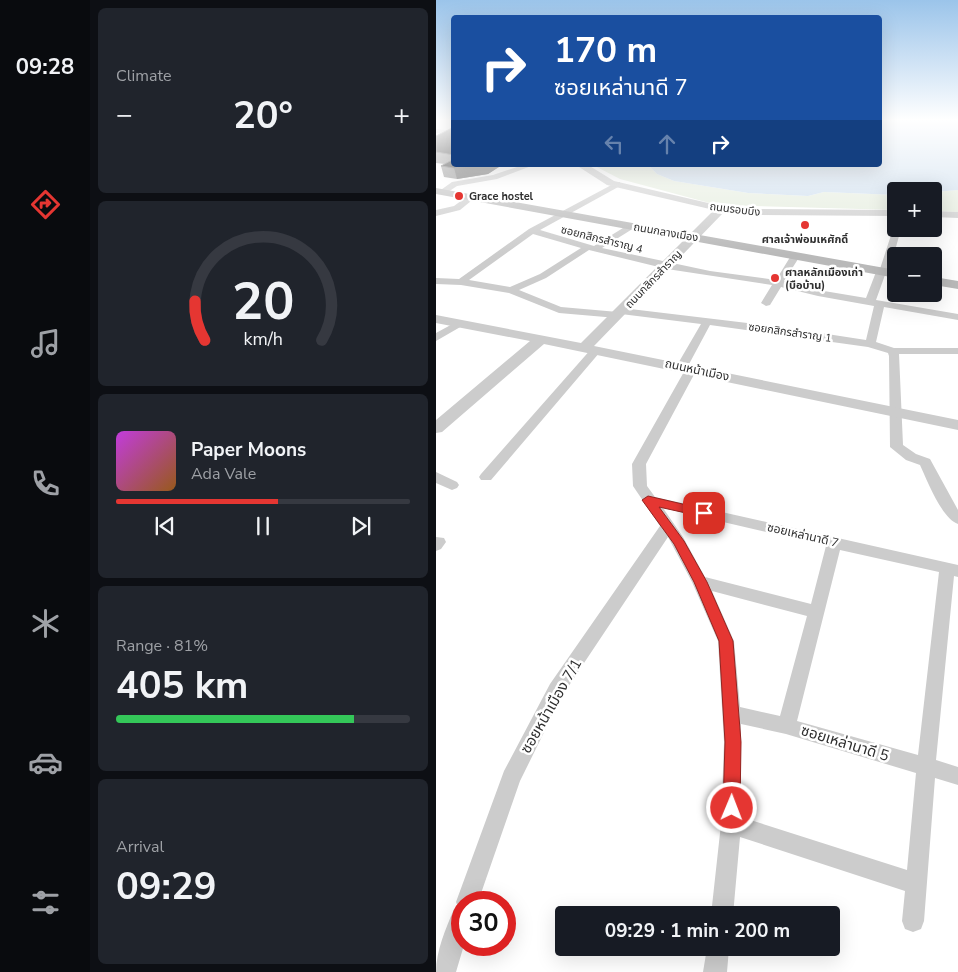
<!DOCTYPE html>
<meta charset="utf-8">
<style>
body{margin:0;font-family:"Nunito Sans","Noto Sans Thai",sans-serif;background:#20242c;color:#f1f3f6;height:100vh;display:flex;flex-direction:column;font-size:19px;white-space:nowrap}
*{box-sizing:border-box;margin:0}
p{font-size:16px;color:#9ea1a6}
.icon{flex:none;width:28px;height:28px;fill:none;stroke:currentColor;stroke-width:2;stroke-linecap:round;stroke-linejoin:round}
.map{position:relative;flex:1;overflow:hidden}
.drawer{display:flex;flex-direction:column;gap:8px;padding:8px;background:#0d0f14;width:346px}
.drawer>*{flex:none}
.hud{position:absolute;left:15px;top:15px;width:431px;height:152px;border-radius:5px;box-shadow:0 5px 20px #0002;background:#1a4fa0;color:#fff;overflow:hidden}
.controls{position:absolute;left:451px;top:182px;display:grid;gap:10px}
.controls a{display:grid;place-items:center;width:55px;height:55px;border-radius:5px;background:#171b24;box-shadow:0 5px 20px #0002;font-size:25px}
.speed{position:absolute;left:15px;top:891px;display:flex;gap:10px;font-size:25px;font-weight:700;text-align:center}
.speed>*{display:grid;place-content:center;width:65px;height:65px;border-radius:50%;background:#171b24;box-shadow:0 5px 20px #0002;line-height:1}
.speed .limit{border:8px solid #d22;background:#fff;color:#111}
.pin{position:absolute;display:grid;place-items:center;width:42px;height:42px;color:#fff;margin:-21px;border-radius:10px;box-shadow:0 2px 8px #0006}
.me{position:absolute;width:55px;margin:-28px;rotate:1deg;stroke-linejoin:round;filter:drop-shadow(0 0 4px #0008)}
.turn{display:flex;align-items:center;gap:18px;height:105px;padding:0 20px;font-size:22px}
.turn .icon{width:65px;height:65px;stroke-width:2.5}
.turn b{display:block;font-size:35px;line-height:42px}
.lanes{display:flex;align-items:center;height:48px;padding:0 20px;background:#0003;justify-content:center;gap:25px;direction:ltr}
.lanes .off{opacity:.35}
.big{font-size:38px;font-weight:700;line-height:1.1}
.drawer .tile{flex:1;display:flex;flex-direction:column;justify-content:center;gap:8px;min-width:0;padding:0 18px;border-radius:8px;background:#20242c}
.drawer .dial{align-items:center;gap:0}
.dial svg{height:130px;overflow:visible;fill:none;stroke:#363941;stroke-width:7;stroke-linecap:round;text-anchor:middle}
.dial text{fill:#f1f3f6;stroke:none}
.song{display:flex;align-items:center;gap:15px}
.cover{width:60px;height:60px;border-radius:8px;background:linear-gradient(135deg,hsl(290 70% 55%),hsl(30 70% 35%))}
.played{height:5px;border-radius:2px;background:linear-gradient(90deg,#e53632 55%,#363941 55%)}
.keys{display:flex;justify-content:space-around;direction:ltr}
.heat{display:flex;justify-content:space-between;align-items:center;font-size:28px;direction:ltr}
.charge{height:8px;border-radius:4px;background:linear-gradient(90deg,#34c759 81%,#363941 0)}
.trip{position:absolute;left:119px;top:906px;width:285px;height:50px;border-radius:5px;background:#171b24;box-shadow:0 5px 20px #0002;font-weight:700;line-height:50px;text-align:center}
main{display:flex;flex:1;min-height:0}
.tab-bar{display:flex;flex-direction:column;width:90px;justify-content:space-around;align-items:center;background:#090b0e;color:#9ea1a6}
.tab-bar .icon{width:35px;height:35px}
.tab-bar .selected{color:#e53632}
.tab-bar b{font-size:22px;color:#f1f3f6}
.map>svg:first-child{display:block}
.green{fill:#e4ecdd}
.water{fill:#c9dbec}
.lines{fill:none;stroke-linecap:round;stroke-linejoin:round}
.minor{fill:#ccc;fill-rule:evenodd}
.tertiary{fill:#ccc;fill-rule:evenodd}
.secondary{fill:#b9b9b9;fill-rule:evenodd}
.wall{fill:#8a8a8a}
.shaded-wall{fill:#5c5c5c}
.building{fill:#161616;stroke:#5c5c5c}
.route{fill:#e53632;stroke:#952320}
.poi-dot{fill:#e53632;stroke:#fff;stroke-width:2}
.labels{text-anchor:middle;stroke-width:5;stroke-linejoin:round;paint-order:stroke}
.far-poi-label{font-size:11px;font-weight:bold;fill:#2f2f2f;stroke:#fff;text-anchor:start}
.far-street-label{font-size:11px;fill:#2f2f2f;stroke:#fff}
.street-label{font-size:12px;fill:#2f2f2f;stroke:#fff}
.near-street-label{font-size:15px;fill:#2f2f2f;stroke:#fff}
</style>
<main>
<nav class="tab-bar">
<b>09:28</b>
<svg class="icon selected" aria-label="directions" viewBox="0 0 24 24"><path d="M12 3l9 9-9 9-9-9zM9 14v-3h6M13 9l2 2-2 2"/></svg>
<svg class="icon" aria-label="music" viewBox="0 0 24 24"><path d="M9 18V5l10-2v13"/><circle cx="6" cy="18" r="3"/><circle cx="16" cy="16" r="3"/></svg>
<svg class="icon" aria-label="phone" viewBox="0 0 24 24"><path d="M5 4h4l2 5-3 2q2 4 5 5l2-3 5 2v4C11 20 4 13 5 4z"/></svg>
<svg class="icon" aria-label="climate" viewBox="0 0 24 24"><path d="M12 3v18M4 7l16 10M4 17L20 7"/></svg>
<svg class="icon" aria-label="car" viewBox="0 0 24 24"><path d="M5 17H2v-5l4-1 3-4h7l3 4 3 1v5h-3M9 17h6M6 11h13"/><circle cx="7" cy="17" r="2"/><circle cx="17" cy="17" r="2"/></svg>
<svg class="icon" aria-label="filters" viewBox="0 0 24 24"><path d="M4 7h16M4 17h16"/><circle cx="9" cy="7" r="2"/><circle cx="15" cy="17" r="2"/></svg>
</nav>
<section class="drawer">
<div class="tile"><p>Climate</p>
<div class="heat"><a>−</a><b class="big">20°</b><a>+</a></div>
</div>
<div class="tile dial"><svg viewBox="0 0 100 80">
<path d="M14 69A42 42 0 1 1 86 69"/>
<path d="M14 69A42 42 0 0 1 8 45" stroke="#e53632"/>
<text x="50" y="56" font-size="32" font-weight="700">20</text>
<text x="50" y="72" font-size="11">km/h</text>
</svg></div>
<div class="tile">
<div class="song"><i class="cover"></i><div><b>Paper Moons</b><p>Ada Vale</p></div></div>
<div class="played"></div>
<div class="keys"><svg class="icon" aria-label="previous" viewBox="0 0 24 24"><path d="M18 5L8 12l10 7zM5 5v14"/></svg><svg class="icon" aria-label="pause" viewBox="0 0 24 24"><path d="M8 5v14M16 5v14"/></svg><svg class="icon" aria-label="next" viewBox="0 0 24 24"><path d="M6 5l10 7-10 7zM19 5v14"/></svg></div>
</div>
<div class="tile"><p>Range · 81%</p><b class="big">405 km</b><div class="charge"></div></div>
<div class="tile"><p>Arrival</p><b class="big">09:29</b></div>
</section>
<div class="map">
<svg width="522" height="972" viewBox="0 0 522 972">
<rect width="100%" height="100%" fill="#fff"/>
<!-- green -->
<path class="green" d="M157,165h55l9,9 17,7 74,12 60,3 16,-4 72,3v15l-179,-5 -97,-26z
M522,190v22l-24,-1v-19z"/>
<!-- water -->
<path class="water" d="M444,119h78v71l-24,2 -38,-1v4l-72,-3 -16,4 -60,-3 -74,-12 -17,-7 -9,-9h232z"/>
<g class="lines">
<!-- minor -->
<path class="minor" d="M0,129l18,2v4l-18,-2z
M87,165h11l-37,14 -40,7 -12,8 -7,-2 14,-10 41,-7z
M181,182h3v4l-80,44 54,16 37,-23 3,1v4l-32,20 108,23 66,9 16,-26 3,-1 5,3 -16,25 34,9 48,8 10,-26 4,-3 13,-40 3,-2v2h5l-12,43 -4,3 -9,25 82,14v6l-74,-13 -8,35 18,6h64v6h-59l4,91 13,9 14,5 28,51v14c-16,-5 -31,-44 -38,-59l-14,-5 -16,-13 -1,-91 -1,-3 -20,-6 -158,-22 -22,41 7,1 2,2 -51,95 1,22 8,11 303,68v12l-4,-1 -18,184 22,7v18l-23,-7 -11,143 -3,8 -8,3 -8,-3 -3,-8 3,-30 -165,-54 -7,78h-22l10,-91 3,-82 -6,-101 -26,-59 -24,-45 -106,159 -42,85 -42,121h-16v43h2l-8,27h-20c0,-21 10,-44 18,-63l4,-2 -2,-5 48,-131 46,-87 110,-158 -27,-40 -1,-22 53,-94 -7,-1 -2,-2 25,-43 -80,-10v3l-4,1 -58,-5 -50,-20 -48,-8 -25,-1v-6l23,1 70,-50zM97,234l48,14 -41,26 -30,13 -41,-7zM153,250l78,19 105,16 -11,18 5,3 4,-1 11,-18 37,9 56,10 -8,34 -78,-12 -166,-20 -4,1v3l-57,-5 -42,-17 27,-12zM227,508l163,38 -15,58 -106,-27 -22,-40zM404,550l99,22 -21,183 -121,-34zM276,591l95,25 -27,100 -40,-9 -6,-66zM305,724l45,10 130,39 -9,97 -166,-53z
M33,195l7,2 -16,13 -24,6v-6l18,-4z
M22,321l5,3 -1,2 -26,15v-8z
M160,347l6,3 -2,2 -109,128h-10l-2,-3 2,-3 111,-126z
M0,472l21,10 2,3 -2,3 -5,2 -16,-7z
M0,537l8,1 2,4 -5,7 -5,2z
M271,948h22l-2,24h-24z"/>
<!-- tertiary -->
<path class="tertiary" d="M140,165h12l26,16 107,25 40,3 135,1v6l-135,-1 -37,-3 -130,134 364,74v10l-414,-86 -102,88 -6,1v-13l94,-79 -94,-18v-8l145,28 133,-133 -107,-25z
M498,211l24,1v6l-24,-1z"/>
<!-- secondary -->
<path class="secondary" d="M0,188l460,82v8l-460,-84z
M498,277l24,4v8l-24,-4z"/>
</g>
<!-- wall -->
<path class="wall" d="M18,127v38h48l-14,9 -31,5 -13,-2 -3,-11 4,-2 -9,-1v-27z"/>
<!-- shaded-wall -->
<path class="shaded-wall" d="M39,165h27l-14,9 -31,5 -3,-11z"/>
<!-- building -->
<path class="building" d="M18,127v28l-18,-3v-16z
M18,159v6h21l-21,3 -13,-2z"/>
<!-- sky -->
<linearGradient id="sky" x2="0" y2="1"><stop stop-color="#9bc4ea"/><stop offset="0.47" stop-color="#fff"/><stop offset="1" stop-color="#fff" stop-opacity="0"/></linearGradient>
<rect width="522" height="255" fill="url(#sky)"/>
<!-- route -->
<path class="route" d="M212,496l56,13 6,4 -6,4 -45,-10 25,34 23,41 26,59 8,101 -1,66 -3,5 -5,3 -6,-3 -3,-5 2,-66 -6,-101 -25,-59 -20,-38 -32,-44z"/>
<!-- markers -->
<g class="poi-dot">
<circle cx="23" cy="196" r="5"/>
<circle cx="369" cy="225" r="5"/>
<circle cx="339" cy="278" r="5"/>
</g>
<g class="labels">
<!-- far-poi labels -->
<g class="far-poi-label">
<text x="33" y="200">Grace hostel</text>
<text x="369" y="243" text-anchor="middle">ศาลเจ้าพ่อมเหศักดิ์</text>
<text x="349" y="276">ศาลหลักเมืองเก่า<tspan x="349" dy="13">(บือบ้าน)</tspan></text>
</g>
<!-- far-street labels -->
<g class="far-street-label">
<text transform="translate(299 209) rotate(7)" y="4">ถนนรอบบึง</text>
<text transform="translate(230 232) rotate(10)" y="4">ถนนกลางเมือง</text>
<text transform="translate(166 239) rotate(14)" y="4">ซอยกสิกรสำราญ 4</text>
<text transform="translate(217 279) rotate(-46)" y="4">ถนนกสิกรสำราญ</text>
<text transform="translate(354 332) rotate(8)" y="4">ซอยกสิกรสำราญ 1</text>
</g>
<!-- street labels -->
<g class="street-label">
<text transform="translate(261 370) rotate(12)" y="4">ถนนหน้าเมือง</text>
<text transform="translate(367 535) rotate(13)" y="4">ซอยเหล่านาดี 7</text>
</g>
<!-- near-street labels -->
<g class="near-street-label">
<text transform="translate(115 706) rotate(-60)" y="5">ซอยหน้าเมือง 7/1</text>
<text transform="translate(409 743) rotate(17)" y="5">ซอยเหล่านาดี 5</text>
</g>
</g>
</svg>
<div class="controls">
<a>+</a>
<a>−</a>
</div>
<div class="speed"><div class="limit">30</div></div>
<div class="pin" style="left:268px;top:513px;background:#d93025"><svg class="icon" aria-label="arrive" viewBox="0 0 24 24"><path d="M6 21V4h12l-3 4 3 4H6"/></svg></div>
<svg class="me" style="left:296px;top:808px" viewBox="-20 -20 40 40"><circle r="17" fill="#e53632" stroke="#fff" stroke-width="3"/><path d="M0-11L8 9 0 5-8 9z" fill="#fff"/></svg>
<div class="trip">09:29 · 1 min · 200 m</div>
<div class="hud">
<div class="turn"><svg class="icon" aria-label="right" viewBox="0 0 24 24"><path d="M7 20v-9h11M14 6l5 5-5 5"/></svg><div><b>170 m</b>ซอยเหล่านาดี 7</div></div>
<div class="lanes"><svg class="icon off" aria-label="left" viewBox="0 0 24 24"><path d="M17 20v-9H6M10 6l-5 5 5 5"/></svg><svg class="icon off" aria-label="ahead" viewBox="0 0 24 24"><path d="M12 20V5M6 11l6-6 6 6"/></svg><svg class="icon" aria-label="right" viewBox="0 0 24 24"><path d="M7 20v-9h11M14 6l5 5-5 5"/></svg></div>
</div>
</div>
</main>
